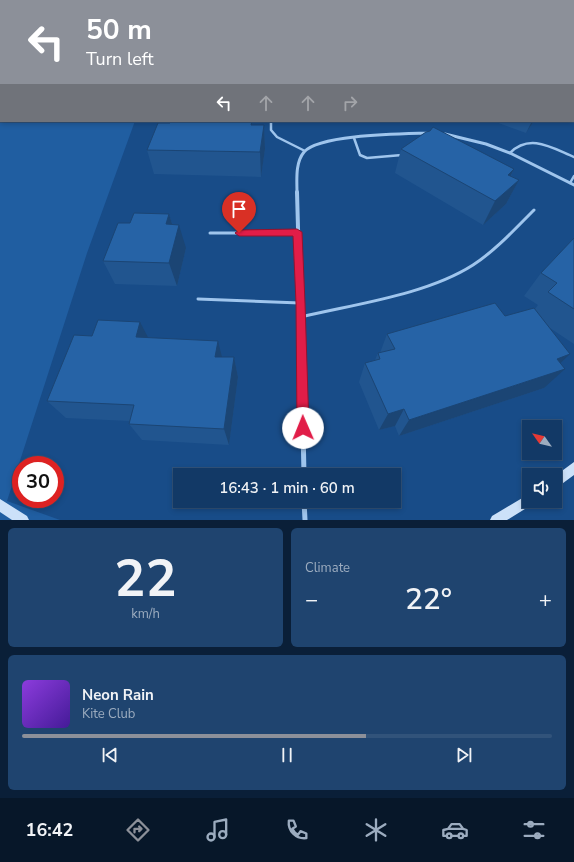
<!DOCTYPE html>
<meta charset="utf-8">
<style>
body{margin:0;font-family:"Nunito Sans",sans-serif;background:#1f446f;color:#f1f3f6;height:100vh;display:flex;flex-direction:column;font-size:15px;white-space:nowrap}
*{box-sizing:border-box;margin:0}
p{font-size:13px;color:#9cacbf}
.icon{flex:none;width:22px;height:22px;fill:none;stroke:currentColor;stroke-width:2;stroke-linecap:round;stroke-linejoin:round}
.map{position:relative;height:520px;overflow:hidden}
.panel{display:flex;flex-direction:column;gap:8px;padding:8px;background:#0a1f38;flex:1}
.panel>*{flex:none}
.banner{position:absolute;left:0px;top:0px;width:574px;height:122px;box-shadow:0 2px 6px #0003,0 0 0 1px #31537a;background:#8c9099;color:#fff;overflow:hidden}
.needle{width:26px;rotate:304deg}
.buttons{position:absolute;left:522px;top:420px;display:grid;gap:8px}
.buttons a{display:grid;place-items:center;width:40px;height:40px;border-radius:0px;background:#123966;box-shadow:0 2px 6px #0003,0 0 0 1px #31537a;font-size:20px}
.speed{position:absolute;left:12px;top:456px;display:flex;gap:8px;font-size:20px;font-weight:700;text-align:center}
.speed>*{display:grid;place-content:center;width:52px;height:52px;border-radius:50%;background:#123966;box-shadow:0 2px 6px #0003,0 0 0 1px #31537a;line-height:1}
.speed .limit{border:6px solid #d22;background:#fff;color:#111}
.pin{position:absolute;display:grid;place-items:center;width:34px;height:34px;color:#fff;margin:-41px -17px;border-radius:50% 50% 50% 0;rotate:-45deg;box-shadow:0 0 4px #0007}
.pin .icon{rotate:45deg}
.me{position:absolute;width:44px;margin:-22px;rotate:359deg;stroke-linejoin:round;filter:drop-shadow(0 0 3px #0008)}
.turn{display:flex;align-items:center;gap:14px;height:84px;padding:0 20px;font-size:18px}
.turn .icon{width:52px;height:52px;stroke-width:2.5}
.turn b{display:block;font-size:28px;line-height:34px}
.lanes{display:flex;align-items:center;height:38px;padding:0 20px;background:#0003;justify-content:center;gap:20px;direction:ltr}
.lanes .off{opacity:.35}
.big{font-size:30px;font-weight:600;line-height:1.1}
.panel .widget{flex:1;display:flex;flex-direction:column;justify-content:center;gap:6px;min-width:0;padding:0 14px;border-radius:6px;background:#1f446f}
.panel .dial{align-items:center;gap:0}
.dial b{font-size:52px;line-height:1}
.song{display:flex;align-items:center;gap:12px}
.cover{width:48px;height:48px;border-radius:6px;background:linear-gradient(135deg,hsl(270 70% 55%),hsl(260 70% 35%))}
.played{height:4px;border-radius:2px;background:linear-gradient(90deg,#8c9099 65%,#31537a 65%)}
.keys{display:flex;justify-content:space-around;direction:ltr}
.heat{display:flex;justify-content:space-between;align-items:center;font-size:22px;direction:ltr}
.panel .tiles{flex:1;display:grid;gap:8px;grid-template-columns:1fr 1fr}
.widget:last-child{grid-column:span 2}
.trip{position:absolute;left:173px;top:468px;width:228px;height:40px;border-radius:0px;background:#123966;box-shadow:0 2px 6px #0003,0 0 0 1px #31537a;font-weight:600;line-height:40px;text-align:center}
.tab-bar{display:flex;height:64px;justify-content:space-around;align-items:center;background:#071729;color:#9cacbf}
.tab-bar .icon{width:28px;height:28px}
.tab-bar .current{color:#8c9099}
.tab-bar b{font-size:18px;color:#f1f3f6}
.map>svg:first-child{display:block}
.green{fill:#205ea1}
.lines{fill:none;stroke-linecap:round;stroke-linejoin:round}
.lane-far1{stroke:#9fc5ed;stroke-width:2.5}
.lane{stroke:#9fc5ed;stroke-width:3}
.street-far2{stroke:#9fc5ed;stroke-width:3}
.street-far1{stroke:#9fc5ed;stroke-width:4}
.street{stroke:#9fc5ed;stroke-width:5}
.secondary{fill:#cce1f9;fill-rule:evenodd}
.wall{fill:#21558f}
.shaded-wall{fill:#1b4574}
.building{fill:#2663a6;stroke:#1b4574}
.route{fill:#e11d48;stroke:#92132f}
</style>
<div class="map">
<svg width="574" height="520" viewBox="0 0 574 520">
<rect width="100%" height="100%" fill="#184c88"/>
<!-- green -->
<path class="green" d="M213,0h179l2,1h-184z
M0,52l1,69h134l-48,132 -80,248 53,19h-60z"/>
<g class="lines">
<!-- lane-far1 -->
<path class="lane-far1" d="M271,121v9l6,7 28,14
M354,138l6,17 7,3 35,-3
M510,153c20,-20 42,-5 64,4
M570,183l4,-7"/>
<!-- lane -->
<path class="lane" d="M210,233h87
M198,299l102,4
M301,317c54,-13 125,-22 172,-52 23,-15 42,-36 61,-55"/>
<!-- street-far2 -->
<path class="street-far2" d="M445,134l41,10 24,9 64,32
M297,193c0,-13 -2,-30 7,-41 16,-18 101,-18 126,-19"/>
<!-- street-far1 -->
<path class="street-far1" d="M297,192l4,143"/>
<!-- street -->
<path class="street" d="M301,334l3,141
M304,501l1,19"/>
<!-- secondary -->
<path class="secondary" d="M574,462v13l-19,14v-13z
M529,494v7h5l-1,3 -26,16h-17l2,-4z
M0,499l27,17 2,4h-17l-12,-8z"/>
</g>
<!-- wall -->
<path class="wall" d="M0,0l1,1v43h-1z
M62,0h126l-2,1h-122z
M431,0h108l3,1h-109z
M564,0h10v85h-1v-84h-9z
M493,121h41l-8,12z
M253,125h11l1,24 -4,28 -107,-3 -7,-24z
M401,149l113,20 -3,7 8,4 -13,24 -23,21 -88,-52z
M169,214l3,10 14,24 -9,38 -62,-2 -12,-23 27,-38z
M574,238v106l-24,-16 10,35 -16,25 -145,48 -4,-10 -16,4 -20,-48 6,-19 10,-3 3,-7h2l7,-19 118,-18 30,-7 3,-4 -14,-9 17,-23z
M148,337l74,20h12l4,20 -9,68 -87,-5 -13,-16v-3l-63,-3 -19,-17z"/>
<!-- shaded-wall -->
<path class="shaded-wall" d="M164,0h24l-2,1h-24z
M532,121h2l-8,12z
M264,125l1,24 -4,28 -1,-25z
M514,169l-12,24 6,-18z
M519,180l-13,24 -23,21 12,-24z
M169,214l7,23 -10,-13z
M179,225l7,23 -9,38 -8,-23z
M140,322l11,21 -15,-6z
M218,341l5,20 -8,-4z
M570,354l-21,20 8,-15z
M234,357l4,20 -9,68 -5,-16z
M565,369l-21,19 -145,48 10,-16z
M404,409l-9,17 -16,4 9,-16z"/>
<!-- building -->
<path class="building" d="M0,0h58l1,1h-58v32h-1z
M83,0h81l-2,1h-76z
M453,0h86l3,1h-87z
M569,0h5v70h-1v-69h-4z
M170,121h82l-1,4h13l-4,27 -113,-2 11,-27h12z
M433,127l81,42 -6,6 11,5 -24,21 -94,-52 25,-17 4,-1z
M134,213l35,1 -3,10 13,1 -10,38 -66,-2 15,-38h12z
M574,238v71l-26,-17 9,-9 -16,-10z
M495,303l10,13 29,-8 36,46 -13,5 8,10 -156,51 -5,-11 -16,5 -23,-51 15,-4 -2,-6 17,-4 -8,-15z
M98,320l42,2 -4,15 82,4 -3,16h19l-10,72 -95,-5 5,-19 -87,-4 27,-66 18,1z"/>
<!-- route -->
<path class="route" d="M297,229l5,3 3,71 4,125 -2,4 -4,2 -4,-2 -2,-4 -1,-125 -3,-67h-54l-4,-3 4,-3z"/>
</svg>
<div class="buttons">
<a><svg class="needle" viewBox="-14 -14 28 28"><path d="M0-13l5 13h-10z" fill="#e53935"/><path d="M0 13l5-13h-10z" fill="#9cacbf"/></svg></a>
<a><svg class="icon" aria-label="sound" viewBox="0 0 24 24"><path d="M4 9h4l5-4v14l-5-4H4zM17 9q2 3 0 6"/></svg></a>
</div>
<div class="speed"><div class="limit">30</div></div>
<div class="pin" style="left:239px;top:233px;background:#d93025"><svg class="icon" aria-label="arrive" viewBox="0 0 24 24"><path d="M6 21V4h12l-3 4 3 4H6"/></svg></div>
<svg class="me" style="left:303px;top:428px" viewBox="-20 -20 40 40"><circle r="19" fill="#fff"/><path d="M0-13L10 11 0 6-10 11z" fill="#e11d48"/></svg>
<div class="trip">16:43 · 1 min · 60 m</div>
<div class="banner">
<div class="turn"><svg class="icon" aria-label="left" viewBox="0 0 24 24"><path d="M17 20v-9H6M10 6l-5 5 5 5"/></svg><div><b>50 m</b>Turn left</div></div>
<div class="lanes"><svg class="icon" aria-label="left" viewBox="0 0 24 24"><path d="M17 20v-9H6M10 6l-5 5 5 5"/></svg><svg class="icon off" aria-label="ahead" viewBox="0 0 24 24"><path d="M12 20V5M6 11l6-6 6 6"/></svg><svg class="icon off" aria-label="ahead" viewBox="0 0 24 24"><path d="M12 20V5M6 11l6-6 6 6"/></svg><svg class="icon off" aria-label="right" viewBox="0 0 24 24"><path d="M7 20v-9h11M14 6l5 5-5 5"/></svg></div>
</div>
</div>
<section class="panel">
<div class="tiles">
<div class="widget dial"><b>22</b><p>km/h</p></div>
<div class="widget"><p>Climate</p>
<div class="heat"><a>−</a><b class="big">22°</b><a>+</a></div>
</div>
<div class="widget">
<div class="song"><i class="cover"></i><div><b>Neon Rain</b><p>Kite Club</p></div></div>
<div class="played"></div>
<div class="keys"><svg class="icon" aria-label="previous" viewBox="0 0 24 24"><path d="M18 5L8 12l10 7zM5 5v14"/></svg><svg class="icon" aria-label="pause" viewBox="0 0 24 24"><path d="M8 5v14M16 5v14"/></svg><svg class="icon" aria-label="next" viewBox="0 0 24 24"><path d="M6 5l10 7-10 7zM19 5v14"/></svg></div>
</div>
</div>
</section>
<nav class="tab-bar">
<b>16:42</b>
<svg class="icon current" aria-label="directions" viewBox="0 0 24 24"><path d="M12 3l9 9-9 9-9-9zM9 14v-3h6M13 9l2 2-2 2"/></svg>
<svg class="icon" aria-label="music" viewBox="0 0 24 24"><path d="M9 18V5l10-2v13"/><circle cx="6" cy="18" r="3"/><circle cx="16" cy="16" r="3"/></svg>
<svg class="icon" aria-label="phone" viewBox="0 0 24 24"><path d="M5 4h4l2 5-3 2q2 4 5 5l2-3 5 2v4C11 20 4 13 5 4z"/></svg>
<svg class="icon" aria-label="climate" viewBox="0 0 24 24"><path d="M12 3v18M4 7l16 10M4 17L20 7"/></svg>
<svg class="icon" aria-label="car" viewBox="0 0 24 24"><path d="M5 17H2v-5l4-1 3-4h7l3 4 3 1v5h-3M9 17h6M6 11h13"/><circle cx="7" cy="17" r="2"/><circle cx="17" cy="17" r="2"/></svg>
<svg class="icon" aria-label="filters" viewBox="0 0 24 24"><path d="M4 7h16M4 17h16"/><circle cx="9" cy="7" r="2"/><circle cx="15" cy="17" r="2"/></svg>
</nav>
